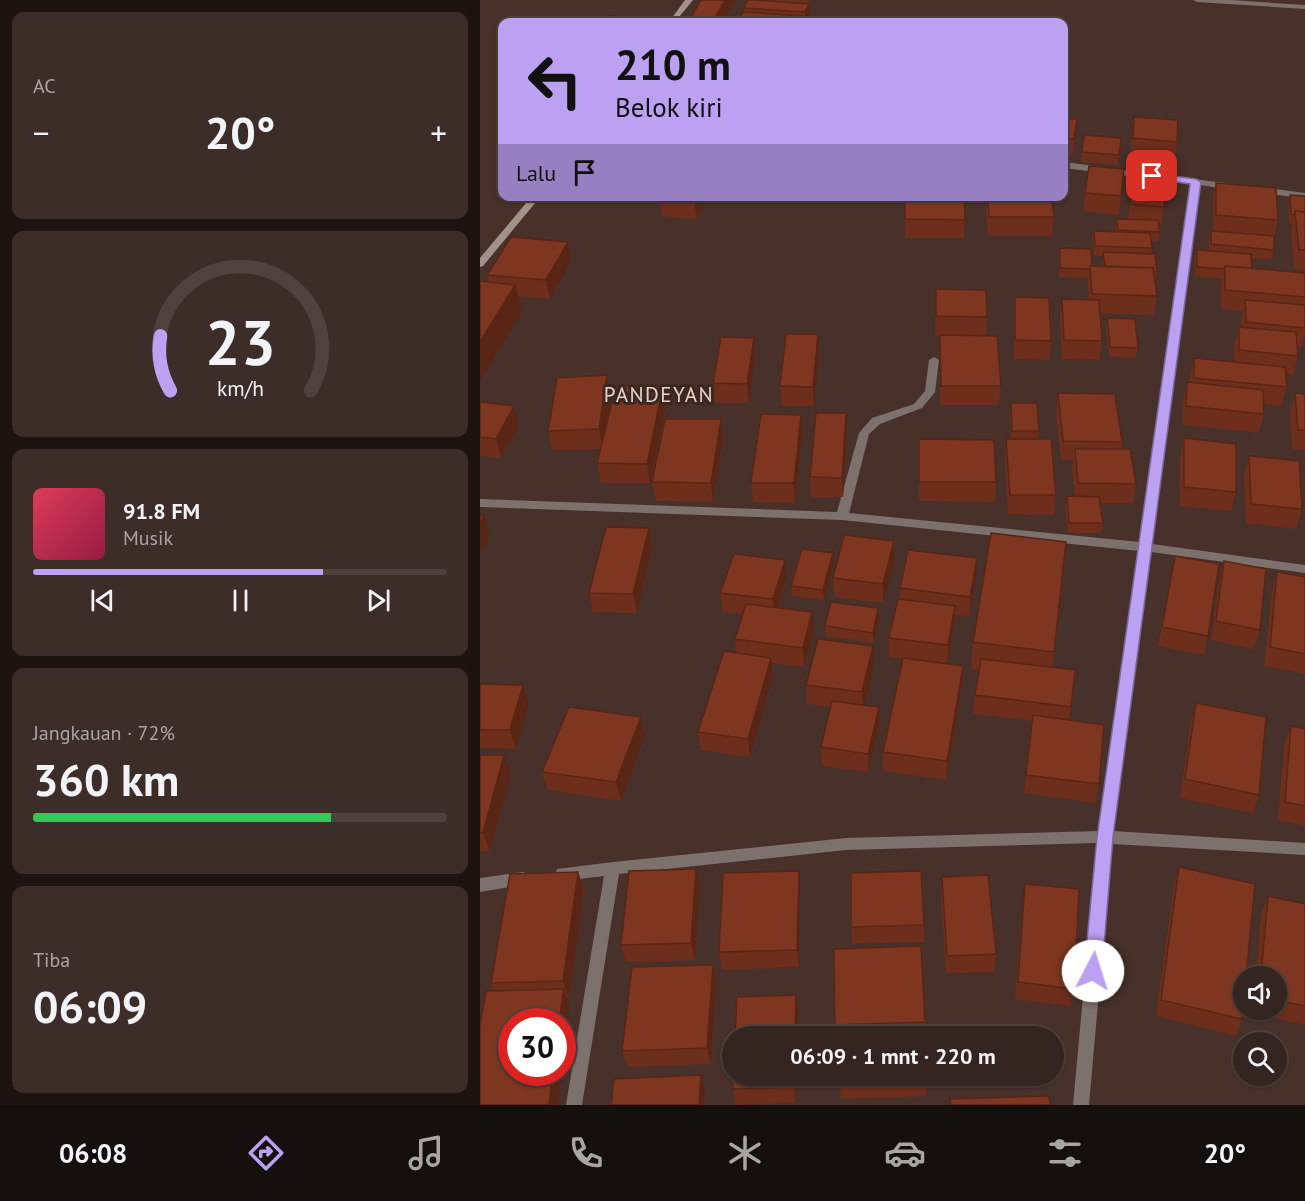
<!DOCTYPE html>
<html lang="id">
<meta charset="utf-8">
<style>
body{margin:0;font-family:"PT Sans",sans-serif;background:#3d2d29;color:#f1f3f6;height:100vh;display:flex;flex-direction:column;font-size:22px;white-space:nowrap}
*{box-sizing:border-box;margin:0}
p{font-size:20px;color:#aaa5a5}
.icon{flex:none;width:33px;height:33px;fill:none;stroke:currentColor;stroke-width:2;stroke-linecap:round;stroke-linejoin:round}
.map{position:relative;flex:1;overflow:hidden}
.panel{display:flex;flex-direction:column;gap:12px;padding:12px;background:#1d1412;width:480px}
.panel>*{flex:none}
.top-card{position:absolute;left:18px;top:18px;width:570px;height:183px;border-radius:12px;box-shadow:0 2px 4px #0004,0 0 0 2px #4f423e;background:#bca0f2;color:#111;overflow:hidden}
.fabs{position:absolute;left:753px;top:966px;display:grid;gap:12px}
.fabs a{display:grid;place-items:center;width:54px;height:54px;border-radius:50%;background:#352520;box-shadow:0 2px 4px #0004,0 0 0 2px #4f423e;font-size:30px}
.speed{position:absolute;left:18px;top:1008px;display:flex;gap:12px;font-size:30px;font-weight:700;text-align:center}
.speed>*{display:grid;place-content:center;width:78px;height:78px;border-radius:50%;background:#352520;box-shadow:0 2px 4px #0004,0 0 0 2px #4f423e;line-height:1}
.speed .limit{border:9px solid #d22;background:#fff;color:#111}
.pin{position:absolute;display:grid;place-items:center;width:51px;height:51px;color:#fff;margin:-26px;border-radius:12px;box-shadow:0 3px 9px #0006}
.me{position:absolute;width:66px;margin:-33px;rotate:5deg;stroke-linejoin:round;filter:drop-shadow(0 0 4px #0008)}
.turn{display:flex;align-items:center;gap:21px;height:126px;padding:0 18px;font-size:27px}
.turn .icon{width:78px;height:78px;stroke-width:2.5}
.turn b{display:block;font-size:42px;line-height:51px}
.then{display:flex;align-items:center;height:57px;padding:0 18px;background:#0003;gap:12px;font-size:22px}
.big{font-size:45px;font-weight:700;line-height:1.1}
.panel .tile{flex:1;display:flex;flex-direction:column;justify-content:center;gap:9px;min-width:0;padding:0 21px;border-radius:12px;background:#3d2d29}
.panel .dial{align-items:center;gap:0}
.dial svg{height:156px;overflow:visible;fill:none;stroke:#4f423e;stroke-width:7;stroke-linecap:round;text-anchor:middle}
.dial text{fill:#f1f3f6;stroke:none}
.song{display:flex;align-items:center;gap:18px}
.cover{width:72px;height:72px;border-radius:9px;background:linear-gradient(135deg,hsl(350 70% 55%),hsl(340 70% 35%))}
.played{height:6px;border-radius:3px;background:linear-gradient(90deg,#bca0f2 70%,#4f423e 70%)}
.keys{display:flex;justify-content:space-around;direction:ltr}
.heat{display:flex;justify-content:space-between;align-items:center;font-size:33px;direction:ltr}
.charge{height:9px;border-radius:4px;background:linear-gradient(90deg,#34c759 72%,#4f423e 0)}
.trip{position:absolute;left:242px;top:1026px;width:342px;height:60px;border-radius:30px;background:#352520;box-shadow:0 2px 4px #0004,0 0 0 2px #4f423e;font-weight:700;line-height:60px;text-align:center}
.tab-bar{display:flex;height:96px;justify-content:space-around;align-items:center;background:#150f0d;color:#aaa5a5}
.tab-bar .icon{width:42px;height:42px}
.tab-bar .active{color:#bca0f2}
.tab-bar b{font-size:27px;color:#f1f3f6}
main{display:flex;flex:1;min-height:0}
.map>svg:first-child{display:block}
.lines{fill:none;stroke-linecap:round;stroke-linejoin:round}
.street{fill:#7c716d;fill-rule:evenodd}
.secondary{fill:#a3918b;fill-rule:evenodd}
.wall{fill:#6d2e1c}
.shaded-wall{fill:#592616}
.building{fill:#7f3620;stroke:#592616;stroke-width:1.5}
.route{fill:#bca0f2;stroke:#7a689d;stroke-width:1.5}
.labels{text-anchor:middle;stroke-width:6;stroke-linejoin:round;paint-order:stroke}
.quarter-label{font-size:21px;letter-spacing:1.5px;fill:#e1d3cf;stroke:#3c2721}
</style>
<main>
<section class="panel">
<div class="tile"><p>AC</p>
<div class="heat"><a>−</a><b class="big">20°</b><a>+</a></div>
</div>
<div class="tile dial"><svg viewBox="0 0 100 80">
<path d="M14 69A42 42 0 1 1 86 69"/>
<path d="M14 69A42 42 0 0 1 9 41" stroke="#bca0f2"/>
<text x="50" y="56" font-size="32" font-weight="700">23</text>
<text x="50" y="72" font-size="11">km/h</text>
</svg></div>
<div class="tile">
<div class="song"><i class="cover"></i><div><b>91.8 FM</b><p>Musik</p></div></div>
<div class="played"></div>
<div class="keys"><svg class="icon" aria-label="previous" viewBox="0 0 24 24"><path d="M18 5L8 12l10 7zM5 5v14"/></svg><svg class="icon" aria-label="pause" viewBox="0 0 24 24"><path d="M8 5v14M16 5v14"/></svg><svg class="icon" aria-label="next" viewBox="0 0 24 24"><path d="M6 5l10 7-10 7zM19 5v14"/></svg></div>
</div>
<div class="tile"><p>Jangkauan · 72%</p><b class="big">360 km</b><div class="charge"></div></div>
<div class="tile"><p>Tiba</p><b class="big">06:09</b></div>
</section>
<div class="map">
<svg width="825" height="1105" viewBox="0 0 825 1105">
<rect width="100%" height="100%" fill="#47312a"/>
<g class="lines">
<!-- street -->
<path class="street" d="M713,0h38l74,5v4l-108,-7z
M584,162l168,22 4,3 -4,3 -32,-5 -48,359 153,21v8l-154,-21 -38,279 192,12v12l-193,-11 -23,261h-16l24,-262 -251,7 -227,24 -37,231h-16l38,-229 -42,5 -5,-2 -2,-5 2,-5 56,-7 233,-24 253,-7 40,-280 -297,-31 -362,-13v-8l357,13 22,-79 13,-15 42,-14 11,-13 4,-31 5,-3 5,3 -4,32 -13,16 -42,16 -11,10 -20,79 291,29 51,-358 -127,-16z
M781,187l44,6v6l-47,-7 -1,-2z
M43,872l5,2 2,5 -2,5 -48,8v-14z"/>
<!-- secondary -->
<path class="secondary" d="M205,0h8l-18,22h-6z
M52,196h9l-58,70 -3,1v-9z"/>
</g>
<!-- wall -->
<path class="wall" d="M221,0h35l-13,22h-34v-1z
M268,0h61l-2,4 3,9 -4,8 -3,-1v2h-65v-2l6,-8v-4z
M654,117l43,25 -3,18 -44,-4z
M584,118l11,19 -3,20h-8z
M604,135l37,3 -3,27 -37,-3z
M644,169l-5,46 -36,-4 2,-18z
M653,173l31,34 -3,18h-2l1,7 -2,9h-7l1,7 -1,6 6,18 -2,10 2,14 -3,19 -54,-2 2,28 -3,19 -37,-1 -2,-41 2,-19 27,1 -1,-15v-7l-29,-1v-19l1,-10 32,18h10l1,-10h-9l-1,-15 1,-10 21,1 1,-13h12z
M736,183l62,37 -4,18v12l-2,9 -20,-1v10l53,5v61l-3,13 -4,-1v10l-5,19 -7,-1 1,13 -6,19 -18,-2 1,10 -5,19 -76,-8v-24l4,-19h3v-5l4,-19 41,4 -1,-16 5,-19h2v-8l2,-8 -22,-2v-24l1,-6 -27,-3v-17l2,-9 12,1v-11l2,-9h2v-30z
M810,195l15,1v74l-11,-1 -3,-39 1,-6h-3l-1,-20z
M180,196h48l-11,24 -35,-4 -3,-18z
M425,196h146l3,21 -2,19h-64l-2,-24 1,-10 -23,-2 1,20 -1,18h-59z
M91,261l-21,38 -32,-3 4,16 -33,-30 -2,-7z
M456,289l51,28 -1,19 15,50 -2,19h-59v-69l-5,-1z
M535,297l36,44 -2,19 -35,-1v-43z
M627,318l31,30 -2,10 -27,-1 -3,-29z
M274,338l1,19 -6,46h-34l-2,-20z
M339,353l-5,53h-32l-2,-20z
M127,375l4,20 -4,26 59,-16 -16,78h-49l-4,-20 3,-14 -48,1 -4,-19z
M578,393l64,49 -1,7 15,35 -3,19h-33l3,20 -2,10h-33l-3,-27 2,-10h8l-3,-28 1,-8h-12l-5,-47z
M815,393l10,1v56l-13,-1 -2,-37z
M0,402l39,24 -18,32 -21,-2z
M531,403l28,28 -1,8 18,56 -2,20 -46,-1 -3,-56 1,-19h5l-1,-26z
M366,413l1,19 -4,65h-32l-1,-20z
M321,415l1,19 -7,69 -42,-1 -2,-19z
M241,419l2,19 -10,64 -57,-1 -4,-19z
M704,438l52,54 -5,19 -51,-5v-48z
M439,439l77,43 -1,20 -76,-1z
M769,456l53,53 -6,20 -50,-6 -2,-48z
M414,541v20l-11,42 -49,-6 -1,-19z
M172,547l-15,66 -44,-1 -4,-19z
M695,556l33,80 -4,19 -46,-9z
M744,561l36,69 -6,19 -43,-9 8,-59z
M354,563l-10,37 -32,-4 -1,-10z
M797,572l28,5v97l-41,-8 8,-74z
M496,578l-7,38 -15,-1v10l-7,39 16,2 -1,19 -16,95 -63,-9v-19l20,-93 -14,-2v-19l11,-39v-11z
M306,579l-8,29 36,24 -10,35 -32,-4 1,14 -23,80 -49,-7 -3,-18 38,-79 -1,-14 8,-25 -20,-2 -3,-19z
M399,618l-6,25 -48,-7v-10z
M493,642l81,10 -2,15 19,40 -2,13 30,64 -4,19 -71,-10 8,-72 -59,-7 2,-19 4,-25 -8,-1z
M394,665l-10,40 15,21 -11,46 -46,-6 -1,-19 10,-40 -24,-3 -1,-19z
M0,684l49,20 -13,45 -36,-1z
M716,703l63,92 -6,18 -73,-15 11,-76z
M811,726l14,3v97l-27,-6 6,-75z
M165,735l-24,66 -73,-11 -6,-18z
M0,755l31,19 -21,77h-10z
M699,867l63,152 -6,17 -80,-20 18,-131z
M216,869l4,18 -5,73 -69,2 -5,-17z
M98,872l6,18 -15,108h-2l3,8 -8,59v-43l-68,-31 -3,-8z
M462,877l54,77 -2,18 -48,1 -5,-78z
M545,884l49,105 -3,17 -56,-7 8,-98z
M320,889l-1,78 -77,3 -3,-18z
M788,896l37,8v121l-53,-13 1,-2h23v-34h-20l5,-62z
M444,925v17l-72,2 -1,-17z
M236,982l-5,82 -83,3 -6,-16z
M445,1022v14h-89l-1,-11z
M317,1076l-1,27 -60,2 -3,-16z
M447,1080l-1,16 -85,3 -1,-16z"/>
<!-- shaded-wall -->
<path class="shaded-wall" d="M245,0h11l-13,22h-10z
M329,4l1,9 -4,8 -1,-9z
M217,196h11l-11,24 -3,-19z
M88,242l3,19 -21,38 -4,-19z
M35,285l7,27 -42,69v-39z
M338,334l1,19 -5,53 -1,-19z
M274,338l1,19 -6,46 -2,-19z
M127,375l4,20 -8,54 -4,-20z
M183,386l3,19 -16,78 -3,-19z
M34,406l5,20 -18,32 -5,-19z
M366,413l1,19 -4,65 -1,-19z
M321,415l1,19 -7,69 -1,-20z
M241,419l2,19 -10,64 -2,-19z
M4,516l6,20 -10,18v-30z
M169,528l3,19 -15,66 -4,-19z
M414,541v20l-11,42v-19z
M353,553l1,10 -10,37 -1,-10z
M497,558l-1,20 -7,38 1,-19z
M305,560l1,19 -12,39 -1,-19z
M475,606l-1,19 -7,39 1,-19z
M398,608l1,10 -6,25v-10z
M332,612l2,20 -10,35 -1,-19z
M393,646l1,19 -11,46 -1,-19z
M291,658l2,19 -23,80 -2,-18z
M483,666l-1,19 -16,95 1,-19z
M43,685l6,19 -13,45 -6,-19z
M399,707v19l-11,46v-18z
M161,717l4,18 -24,66 -5,-19z
M24,755l7,19 -21,77 -7,-18z
M216,869l4,18 -5,73 -4,-17z
M319,871l1,18 -1,78 -2,-17z
M98,872l6,18 -15,108 -6,-17z
M233,965l3,17 -5,82 -4,-16z
M84,989l6,17 -8,59v-43h-3z
M316,995l2,17 -1,24h-2z
M73,1072h9l-4,33h-9z
M221,1075l4,16 -1,14h-5z
M315,1076h2l-1,27 -2,-16z"/>
<!-- building -->
<path class="building" d="M221,0h24l-12,22 -24,-1z
M268,0h6l55,4 -4,8 -61,-4z
M263,12l59,4 -3,6h-33l-28,-2z
M129,16l25,2 -3,4h-27z
M654,117l44,3 -1,22 -44,-4z
M584,118l13,1 -3,20 -10,-1z
M604,135l37,3 -2,17 -37,-3z
M609,166l35,3 -3,27 -36,-3z
M653,173l33,3 -2,31 -34,-3z
M736,183l60,5 2,32 -62,-5z
M810,195l15,1v16l-10,-1v4l-4,-1z
M180,196h37l-3,5 -35,-3z
M425,196h59l1,24 -60,-1z
M508,196h63l3,21h-65z
M815,211l10,1v38h-6z
M636,219l42,1 2,12 -42,-2z
M614,231l56,2 2,15 -57,-2z
M731,231l63,5v14l-63,-6z
M31,237l57,5 -22,38 -59,-5z
M580,248l31,1 1,17h-2l-1,3 -29,-1z
M717,250l54,4 1,14 -27,-2 -1,3 -27,-2z
M623,252l52,2 2,18h-3l-1,-4 -48,-2z
M610,266l63,2 4,28 -65,-2z
M745,266l80,7v24l-80,-7z
M0,281l35,4 -35,57z
M456,289l50,1 1,27 -51,-1z
M535,297l34,1 2,43 -36,-1z
M582,299l37,1 3,41 -38,-1z
M765,300l60,5v23l-59,-6z
M627,318l28,1 3,29 -28,-1z
M759,327l57,5 2,24 -59,-6z
M306,334h32l-5,53 -33,-1z
M460,335l57,1 4,50h-60z
M241,337l33,1 -7,46 -34,-1z
M714,358l91,9 2,20 -93,-9z
M127,375l-8,54 -51,2 9,-53z
M707,382l76,8 1,24 -78,-8z
M136,386h47l-16,78 -50,-1z
M578,393l57,1 7,48 -59,-1z
M815,393l10,1v36h-7z
M0,402l34,4 -18,33 -16,-2z
M531,403h26l2,28h-27z
M336,413h30l-4,65 -32,-1z
M281,414l40,1 -7,68h-43z
M185,419h56l-10,64 -59,-1z
M704,438l52,6v48l-52,-5z
M439,439l75,1 2,42h-77z
M526,439h45l5,56h-46z
M595,449h55l6,35 -58,-1z
M769,456l50,5 3,48 -51,-5z
M587,496l32,1 4,26h-34z
M0,516h4l-4,8z
M126,527l43,1 -16,66 -44,-1z
M511,533l75,9 -12,110 -81,-10z
M364,535l50,6 -11,43 -50,-6z
M322,549l31,4 -10,37 -32,-4z
M428,550l69,8 -7,39 -70,-9z
M254,554l51,6 -12,39 -53,-6z
M695,556l44,8 -11,72 -46,-9z
M744,561l42,8 -6,61 -44,-9z
M797,572l28,5v77l-35,-7z
M418,599l57,7 -7,39 -59,-7z
M351,602l47,6 -5,25 -48,-7z
M266,604l66,8 -9,36 -68,-9z
M338,639l55,7 -11,46 -56,-7z
M244,651l47,7 -23,81 -50,-7z
M423,658l60,8 -16,95 -64,-9z
M501,659l94,11 -4,37 -96,-12z
M0,684l43,1 -13,45h-30z
M352,701l47,6 -11,47 -47,-7z
M716,703l70,14 -7,78 -74,-16z
M89,707l72,10 -25,65 -74,-10z
M553,715l71,10 -5,59 -73,-9z
M811,726l14,3v77l-20,-4z
M0,755h24l-21,78h-3z
M699,867l76,17 -9,92h-2v31l-2,12 -81,-19z
M216,869l-5,74 -70,2 8,-74z
M319,871l-2,79 -78,2 4,-79z
M441,871l3,54 -73,2v-54z
M98,872l-15,109 -72,2 19,-109z
M508,875l8,79 -49,2 -5,-79z
M545,884l54,5 -5,100 -56,-7z
M788,896l37,8v102l-29,-6v-24h-15z
M441,946l4,76 -90,3 -1,-76z
M233,965l-6,83 -85,3 10,-84z
M84,989l-5,33h-47v50h41l-4,33h-69v-79l6,-35z
M316,995l-1,41h-60l2,-39z
M444,1033l1,3h-85z
M221,1075l-2,30h-88l3,-26z
M253,1076h62l-1,11 -61,2z
M360,1076h87v4l-87,3z
M569,1096l1,9h-99l-1,-6z"/>
<!-- route -->
<path class="route" d="M672,173l44,6 5,3 -88,655 -11,134 -3,6 -6,3 -6,-3 -3,-6 13,-134 93,-653 -42,-6v-4z"/>
<g class="labels">
<!-- quarter labels -->
<g class="quarter-label">
<text x="179" y="402">PANDEYAN</text>
</g>
</g>
</svg>
<div class="fabs">
<a><svg class="icon" aria-label="sound" viewBox="0 0 24 24"><path d="M4 9h4l5-4v14l-5-4H4zM17 9q2 3 0 6"/></svg></a>
<a><svg class="icon" aria-label="search" viewBox="0 0 24 24"><circle cx="10" cy="10" r="6"/><path d="M15 15l6 6"/></svg></a>
</div>
<div class="speed"><div class="limit">30</div></div>
<div class="pin" style="left:672px;top:176px;background:#d93025"><svg class="icon" aria-label="arrive" viewBox="0 0 24 24"><path d="M6 21V4h12l-3 4 3 4H6"/></svg></div>
<svg class="me" style="left:613px;top:971px" viewBox="-20 -20 40 40"><circle r="19" fill="#fff"/><path d="M0-13L10 11 0 6-10 11z" fill="#bca0f2"/></svg>
<div class="trip">06:09 · 1 mnt · 220 m</div>
<div class="top-card">
<div class="turn"><svg class="icon" aria-label="left" viewBox="0 0 24 24"><path d="M17 20v-9H6M10 6l-5 5 5 5"/></svg><div><b>210 m</b>Belok kiri</div></div>
<div class="then">Lalu<svg class="icon" aria-label="arrive" viewBox="0 0 24 24"><path d="M6 21V4h12l-3 4 3 4H6"/></svg></div>
</div>
</div>
</main>
<nav class="tab-bar">
<b>06:08</b>
<svg class="icon active" aria-label="directions" viewBox="0 0 24 24"><path d="M12 3l9 9-9 9-9-9zM9 14v-3h6M13 9l2 2-2 2"/></svg>
<svg class="icon" aria-label="music" viewBox="0 0 24 24"><path d="M9 18V5l10-2v13"/><circle cx="6" cy="18" r="3"/><circle cx="16" cy="16" r="3"/></svg>
<svg class="icon" aria-label="phone" viewBox="0 0 24 24"><path d="M5 4h4l2 5-3 2q2 4 5 5l2-3 5 2v4C11 20 4 13 5 4z"/></svg>
<svg class="icon" aria-label="climate" viewBox="0 0 24 24"><path d="M12 3v18M4 7l16 10M4 17L20 7"/></svg>
<svg class="icon" aria-label="car" viewBox="0 0 24 24"><path d="M5 17H2v-5l4-1 3-4h7l3 4 3 1v5h-3M9 17h6M6 11h13"/><circle cx="7" cy="17" r="2"/><circle cx="17" cy="17" r="2"/></svg>
<svg class="icon" aria-label="filters" viewBox="0 0 24 24"><path d="M4 7h16M4 17h16"/><circle cx="9" cy="7" r="2"/><circle cx="15" cy="17" r="2"/></svg>
<b>20°</b>
</nav>
